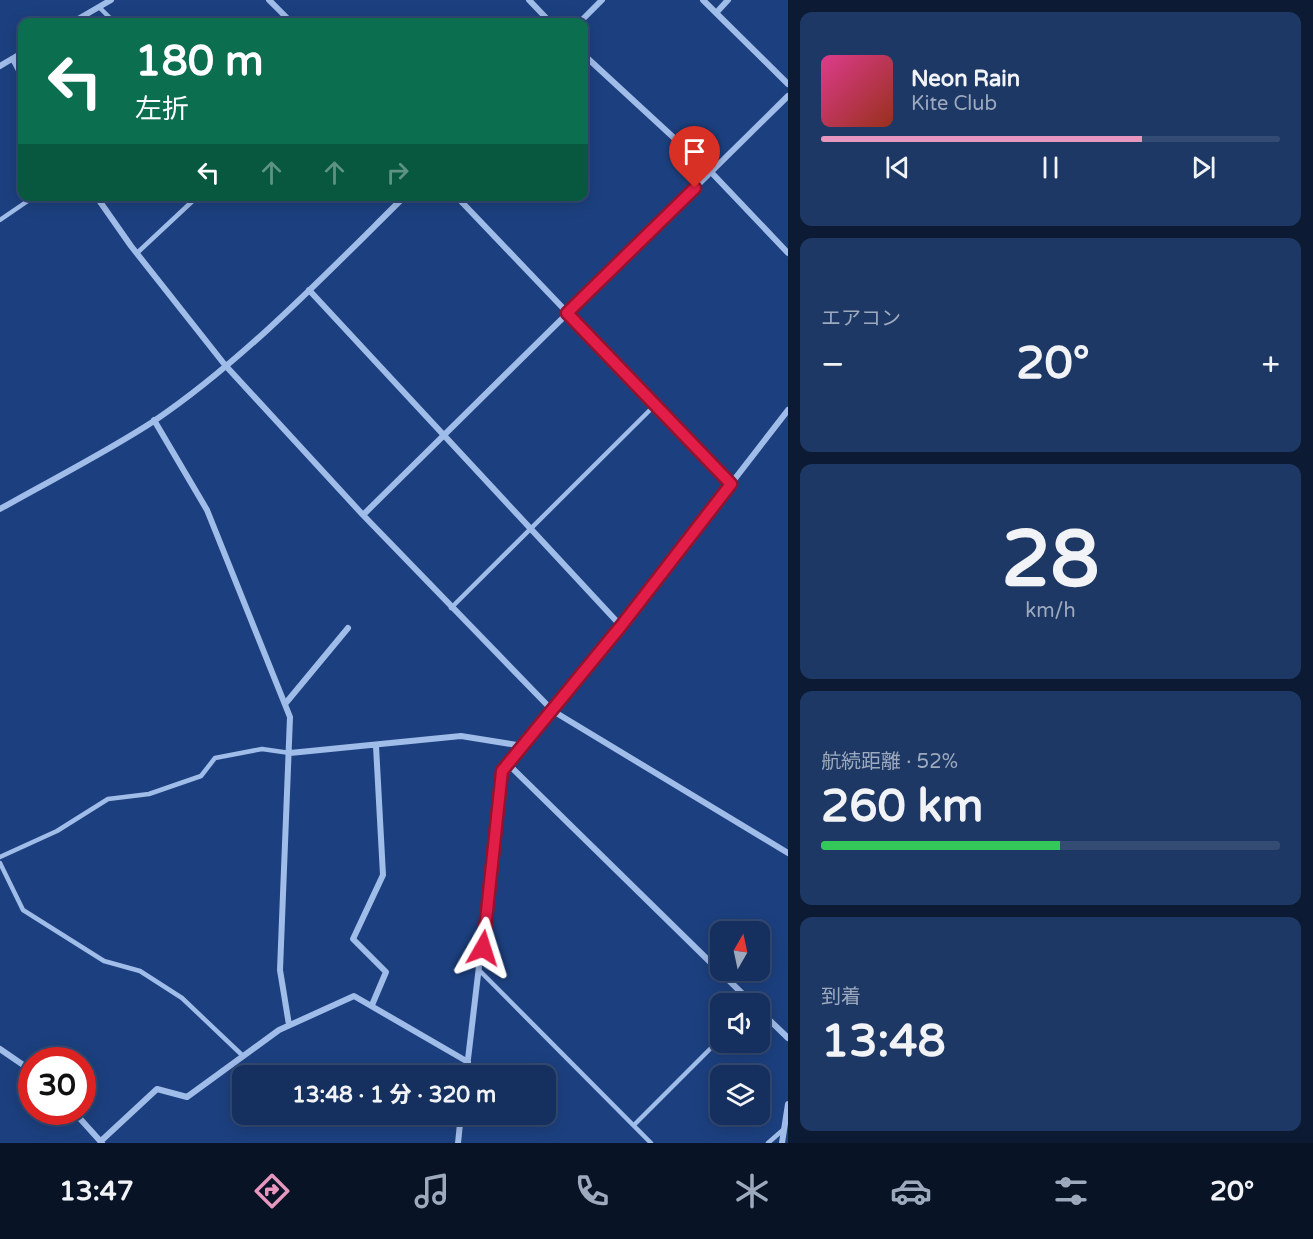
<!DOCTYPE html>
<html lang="ja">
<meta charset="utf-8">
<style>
body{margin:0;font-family:"Varela Round","Noto Sans JP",sans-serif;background:#1e3865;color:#f1f3f6;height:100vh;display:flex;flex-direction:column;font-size:22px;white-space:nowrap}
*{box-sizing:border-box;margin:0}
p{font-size:20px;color:#9da9bd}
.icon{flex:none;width:33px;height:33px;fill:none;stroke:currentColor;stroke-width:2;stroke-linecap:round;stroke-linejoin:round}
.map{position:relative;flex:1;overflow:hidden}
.drawer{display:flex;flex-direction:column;gap:12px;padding:12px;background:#0c1a34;width:525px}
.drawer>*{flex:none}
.guide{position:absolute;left:18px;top:18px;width:570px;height:183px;border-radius:12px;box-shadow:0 3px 15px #0003,0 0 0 2px #344b74;background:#0b6e4f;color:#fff;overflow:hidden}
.needle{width:39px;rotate:9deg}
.tools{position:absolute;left:710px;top:921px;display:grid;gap:12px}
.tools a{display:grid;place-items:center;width:60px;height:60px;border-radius:12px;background:#15305f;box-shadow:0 3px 15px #0003,0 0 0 2px #344b74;font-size:30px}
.speed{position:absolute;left:18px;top:1047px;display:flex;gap:12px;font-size:30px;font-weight:700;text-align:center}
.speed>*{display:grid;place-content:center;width:78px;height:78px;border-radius:50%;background:#15305f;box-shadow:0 3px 15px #0003,0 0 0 2px #344b74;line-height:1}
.speed .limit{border:9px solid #d22;background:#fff;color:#111}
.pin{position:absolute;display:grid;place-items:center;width:51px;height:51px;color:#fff;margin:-62px -26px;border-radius:50% 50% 50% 0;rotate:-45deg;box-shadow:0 0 6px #0007}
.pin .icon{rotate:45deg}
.me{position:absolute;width:66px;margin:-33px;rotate:6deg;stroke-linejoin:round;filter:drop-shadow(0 0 4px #0008)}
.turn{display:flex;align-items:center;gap:21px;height:126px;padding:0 18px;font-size:27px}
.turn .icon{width:78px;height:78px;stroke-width:2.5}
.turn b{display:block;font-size:42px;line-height:51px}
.lanes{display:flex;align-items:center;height:57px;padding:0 18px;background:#0003;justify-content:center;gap:30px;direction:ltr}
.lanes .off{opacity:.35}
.big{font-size:45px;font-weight:800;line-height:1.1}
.drawer .tile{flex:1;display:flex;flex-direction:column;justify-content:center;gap:9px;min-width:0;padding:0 21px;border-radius:12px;background:#1e3865}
.drawer .dial{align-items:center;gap:0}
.dial b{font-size:78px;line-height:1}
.song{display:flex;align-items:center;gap:18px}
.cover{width:72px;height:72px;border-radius:9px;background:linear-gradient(135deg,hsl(330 70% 55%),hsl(10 70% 35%))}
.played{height:6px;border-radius:3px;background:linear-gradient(90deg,#e797bd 70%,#344b74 70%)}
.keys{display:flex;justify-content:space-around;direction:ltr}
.heat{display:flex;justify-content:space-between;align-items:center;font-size:33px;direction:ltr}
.charge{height:9px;border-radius:4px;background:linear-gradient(90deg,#34c759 52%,#344b74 0)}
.trip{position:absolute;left:232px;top:1065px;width:324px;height:60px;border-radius:12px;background:#15305f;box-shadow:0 3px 15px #0003,0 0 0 2px #344b74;font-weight:800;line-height:60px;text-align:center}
.dock{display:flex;height:96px;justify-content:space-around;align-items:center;background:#081326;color:#9da9bd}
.dock .icon{width:42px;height:42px}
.dock .active{color:#e797bd}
.dock b{font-size:27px;color:#f1f3f6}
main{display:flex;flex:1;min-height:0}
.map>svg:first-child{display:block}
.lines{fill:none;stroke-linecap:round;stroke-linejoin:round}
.lane{stroke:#a0bce9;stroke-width:4.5}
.street{stroke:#a0bce9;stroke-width:6}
.route-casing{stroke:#92132f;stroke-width:15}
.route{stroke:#e11d48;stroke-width:10}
</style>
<main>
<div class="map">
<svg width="788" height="1143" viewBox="0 0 788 1143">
<rect width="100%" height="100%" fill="#1c407f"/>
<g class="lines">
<!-- lane -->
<path class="lane" d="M99,7l15,15
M0,220l35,-24
M137,253l61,-57
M451,608l205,-204
M0,857l57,-26 51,-32 41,-5 52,-18 14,-18 47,-9 28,4
M0,863l23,47 81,51 36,10 42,27 60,57
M480,971l171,172
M634,1125l86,-86
M768,1143l16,-14"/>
<!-- street -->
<path class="street" d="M269,0l22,22
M529,0l21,22
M703,0l85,84
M716,13l12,-13
M73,22l38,-22
M580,22l22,-22
M584,55l127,117 77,81
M13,59l9,17
M0,66l22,-13
M96,196l35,50 94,119 138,150 190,196 235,142
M456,196l275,288
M309,290l312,336
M154,420l53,90 83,207 -10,253 9,55
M0,509c51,-29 105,-56 154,-88 89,-60 175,-150 251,-225
M363,515l425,-419
M285,704l63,-76
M290,753l171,-17 62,10
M508,764l245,240
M372,1005l14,-33 -33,-33 30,-64 -7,-129
M759,1010l29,28
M0,1049l32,22
M466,1076l36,-304 119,-146 167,-216
M74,1112l28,31
M101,1141l56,-52 30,8 92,-67 75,-34 114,66
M458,1143l3,-29
M782,1143l6,-39"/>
</g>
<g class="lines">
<defs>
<path id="route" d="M483,948l19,-177 119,-145 110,-142 -164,-171 128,-125"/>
</defs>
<!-- route casing -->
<use href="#route" class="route-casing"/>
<!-- route -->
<use href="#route" class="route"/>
</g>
</svg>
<div class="tools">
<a><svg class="needle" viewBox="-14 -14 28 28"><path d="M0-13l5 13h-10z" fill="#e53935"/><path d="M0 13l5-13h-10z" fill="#9da9bd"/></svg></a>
<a><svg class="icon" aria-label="sound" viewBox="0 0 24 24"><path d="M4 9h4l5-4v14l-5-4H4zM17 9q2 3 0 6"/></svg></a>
<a><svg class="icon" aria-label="layers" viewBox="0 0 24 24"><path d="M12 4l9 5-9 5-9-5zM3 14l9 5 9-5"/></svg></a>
</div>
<div class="speed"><div class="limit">30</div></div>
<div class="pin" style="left:695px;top:188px;background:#d93025"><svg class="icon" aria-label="arrive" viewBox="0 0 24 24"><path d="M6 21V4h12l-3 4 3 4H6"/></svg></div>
<svg class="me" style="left:483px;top:948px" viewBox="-20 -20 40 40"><path d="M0-17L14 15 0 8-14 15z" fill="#e11d48" stroke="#fff" stroke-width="4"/></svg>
<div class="trip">13:48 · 1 分 · 320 m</div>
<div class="guide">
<div class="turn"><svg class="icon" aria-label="left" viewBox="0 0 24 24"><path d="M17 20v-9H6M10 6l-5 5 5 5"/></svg><div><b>180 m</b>左折</div></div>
<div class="lanes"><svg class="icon" aria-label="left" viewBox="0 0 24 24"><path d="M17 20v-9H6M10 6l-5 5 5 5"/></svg><svg class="icon off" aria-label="ahead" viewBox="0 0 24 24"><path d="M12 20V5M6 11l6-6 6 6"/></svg><svg class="icon off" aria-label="ahead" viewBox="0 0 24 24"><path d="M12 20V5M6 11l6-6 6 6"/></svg><svg class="icon off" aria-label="right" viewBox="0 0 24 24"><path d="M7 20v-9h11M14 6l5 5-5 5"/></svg></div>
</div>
</div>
<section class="drawer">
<div class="tile">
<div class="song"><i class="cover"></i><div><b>Neon Rain</b><p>Kite Club</p></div></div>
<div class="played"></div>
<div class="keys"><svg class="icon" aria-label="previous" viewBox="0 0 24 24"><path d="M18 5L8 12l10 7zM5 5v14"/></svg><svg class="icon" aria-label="pause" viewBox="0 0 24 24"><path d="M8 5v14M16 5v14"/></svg><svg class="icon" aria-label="next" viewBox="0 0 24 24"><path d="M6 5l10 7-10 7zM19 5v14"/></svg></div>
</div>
<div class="tile"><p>エアコン</p>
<div class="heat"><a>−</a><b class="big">20°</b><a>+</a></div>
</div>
<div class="tile dial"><b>28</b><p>km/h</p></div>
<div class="tile"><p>航続距離 · 52%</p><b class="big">260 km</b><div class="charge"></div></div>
<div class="tile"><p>到着</p><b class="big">13:48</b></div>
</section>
</main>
<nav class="dock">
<b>13:47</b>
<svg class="icon active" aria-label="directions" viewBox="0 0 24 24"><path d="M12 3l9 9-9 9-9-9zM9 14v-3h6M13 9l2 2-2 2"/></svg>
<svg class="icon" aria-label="music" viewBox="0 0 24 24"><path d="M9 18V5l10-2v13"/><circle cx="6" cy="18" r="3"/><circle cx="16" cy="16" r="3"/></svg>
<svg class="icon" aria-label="phone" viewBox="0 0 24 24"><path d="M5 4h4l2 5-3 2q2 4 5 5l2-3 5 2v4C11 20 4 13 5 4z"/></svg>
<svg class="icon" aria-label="climate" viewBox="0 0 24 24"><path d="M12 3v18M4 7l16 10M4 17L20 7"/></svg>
<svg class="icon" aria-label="car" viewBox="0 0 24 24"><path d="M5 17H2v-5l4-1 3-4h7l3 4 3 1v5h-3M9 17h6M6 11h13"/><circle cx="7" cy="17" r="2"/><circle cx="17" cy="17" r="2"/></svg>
<svg class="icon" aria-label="filters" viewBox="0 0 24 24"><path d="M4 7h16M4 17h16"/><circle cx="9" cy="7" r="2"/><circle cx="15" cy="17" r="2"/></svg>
<b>20°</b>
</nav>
